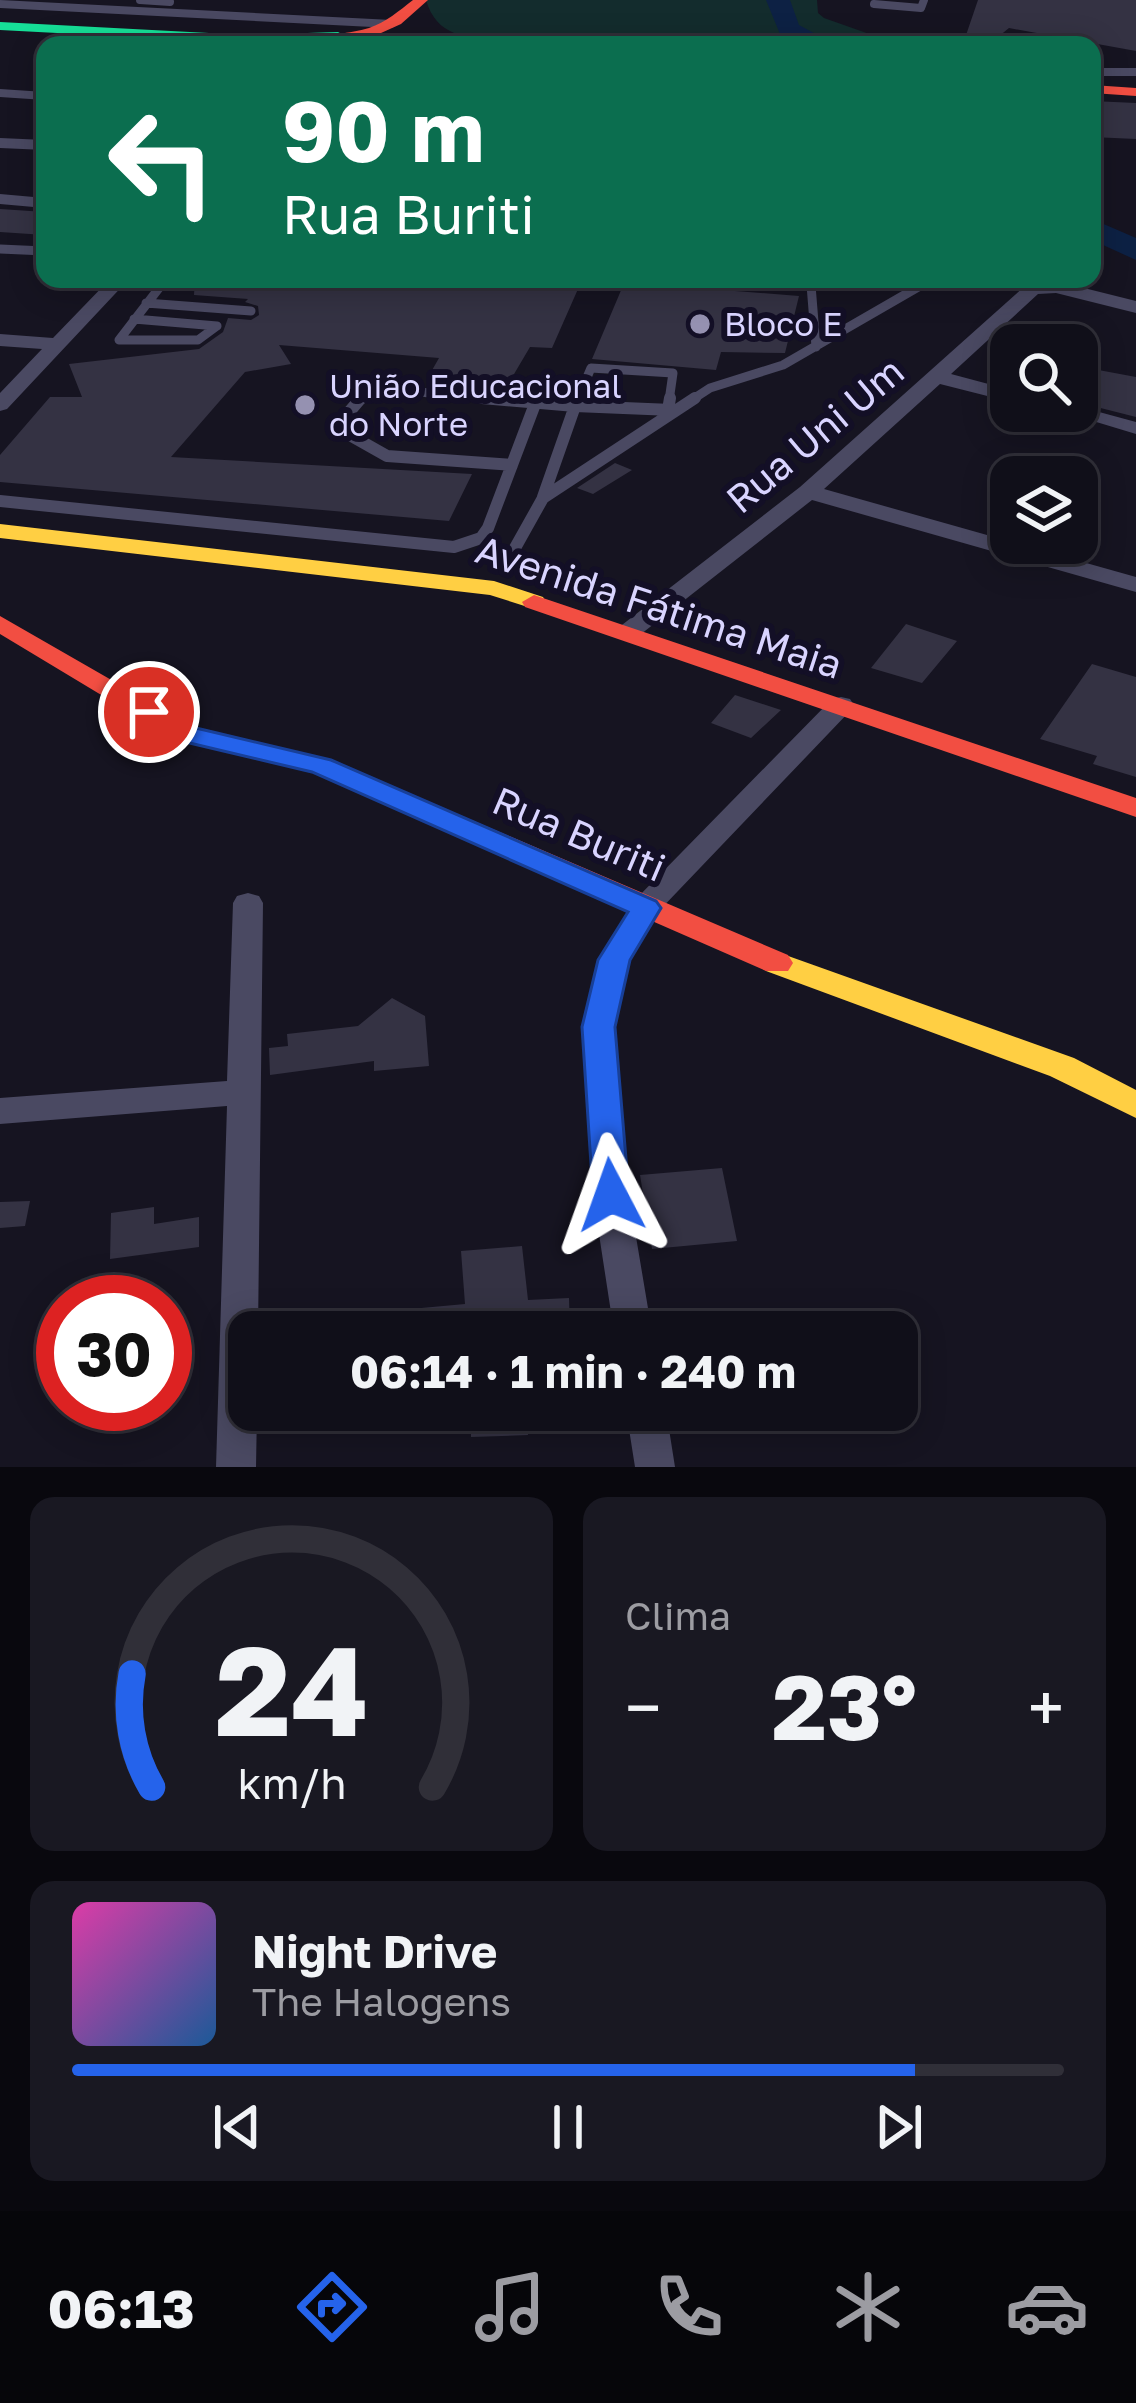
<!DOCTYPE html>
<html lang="pt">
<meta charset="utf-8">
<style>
body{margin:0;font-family:"Golos Text",sans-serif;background:#191822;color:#f1f3f6;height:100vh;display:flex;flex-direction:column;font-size:45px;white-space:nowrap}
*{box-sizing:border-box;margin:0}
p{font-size:39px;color:#9c9ca2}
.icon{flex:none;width:66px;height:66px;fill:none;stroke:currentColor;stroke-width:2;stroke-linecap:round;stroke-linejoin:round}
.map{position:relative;height:1467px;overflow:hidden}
.drawer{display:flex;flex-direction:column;gap:30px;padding:30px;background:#09080e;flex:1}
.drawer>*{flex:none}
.guide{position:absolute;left:36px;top:36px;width:1065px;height:252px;border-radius:24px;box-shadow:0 6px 30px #0003,0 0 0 3px #302f38;background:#0b6e4f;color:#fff;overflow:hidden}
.fabs{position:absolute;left:990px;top:324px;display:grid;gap:24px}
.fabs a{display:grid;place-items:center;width:108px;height:108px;border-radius:24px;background:#100f19;box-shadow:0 6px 30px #0003,0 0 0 3px #302f38;font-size:60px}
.speed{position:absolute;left:36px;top:1275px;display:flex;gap:24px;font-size:60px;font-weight:700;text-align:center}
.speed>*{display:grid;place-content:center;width:156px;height:156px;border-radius:50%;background:#100f19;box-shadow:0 6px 30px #0003,0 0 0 3px #302f38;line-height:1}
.speed .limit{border:18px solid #d22;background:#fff;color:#111}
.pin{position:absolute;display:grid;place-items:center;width:102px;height:102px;color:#fff;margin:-51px;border:6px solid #fff;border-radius:50%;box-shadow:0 3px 12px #0007}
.me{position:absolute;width:132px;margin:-66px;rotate:356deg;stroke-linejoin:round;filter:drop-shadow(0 0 9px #0008)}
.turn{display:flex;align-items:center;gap:42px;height:252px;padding:0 48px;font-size:54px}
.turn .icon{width:156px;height:156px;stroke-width:2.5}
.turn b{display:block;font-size:84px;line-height:102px}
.big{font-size:90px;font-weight:700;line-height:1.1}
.drawer .card{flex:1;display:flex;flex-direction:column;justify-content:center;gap:18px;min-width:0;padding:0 42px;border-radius:24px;background:#191822}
.drawer .dial{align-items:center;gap:0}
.dial svg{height:312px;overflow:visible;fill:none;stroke:#302f38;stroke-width:7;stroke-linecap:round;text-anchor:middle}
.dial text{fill:#f1f3f6;stroke:none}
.song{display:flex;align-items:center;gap:36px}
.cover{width:144px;height:144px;border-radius:18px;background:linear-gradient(135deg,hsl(320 70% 55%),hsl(210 70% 35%))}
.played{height:12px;border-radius:6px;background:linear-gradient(90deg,#2563eb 85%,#302f38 85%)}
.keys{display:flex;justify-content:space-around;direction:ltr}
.heat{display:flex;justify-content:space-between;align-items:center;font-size:66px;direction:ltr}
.drawer .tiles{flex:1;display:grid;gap:30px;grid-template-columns:1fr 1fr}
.card:last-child{grid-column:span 2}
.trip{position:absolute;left:228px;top:1311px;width:690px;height:120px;border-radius:24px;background:#100f19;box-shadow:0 6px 30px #0003,0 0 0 3px #302f38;font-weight:700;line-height:120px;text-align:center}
.tab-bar{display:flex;height:192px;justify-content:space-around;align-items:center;background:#06060a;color:#9c9ca2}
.tab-bar .icon{width:84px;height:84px}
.tab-bar .active{color:#2563eb}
.tab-bar b{font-size:54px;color:#f1f3f6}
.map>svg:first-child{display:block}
.green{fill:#132c2d}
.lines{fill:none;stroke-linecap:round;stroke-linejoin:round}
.river{fill:#0d2144;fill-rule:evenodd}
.building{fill:#343243}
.lane-far2{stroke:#4a4962;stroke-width:8}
.lane-far1{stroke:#4a4962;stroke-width:9}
.lane{stroke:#4a4962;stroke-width:12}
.street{fill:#4a4962;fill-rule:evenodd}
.fast{fill:#16e098;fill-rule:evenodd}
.slow{fill:#ffcf43;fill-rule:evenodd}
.jam{fill:#f24e42;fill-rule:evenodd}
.route{fill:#2563eb;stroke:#184099;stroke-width:3}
.poi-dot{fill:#9591b1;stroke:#130f26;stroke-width:4.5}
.labels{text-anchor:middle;stroke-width:12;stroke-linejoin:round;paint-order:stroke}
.far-poi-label{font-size:33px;fill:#d9d4ff;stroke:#130f26;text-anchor:start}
.street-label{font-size:39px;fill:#d9d4ff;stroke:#130f26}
</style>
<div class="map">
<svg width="1136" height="1467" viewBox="0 0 1136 1467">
<rect width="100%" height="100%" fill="#161421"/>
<!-- green -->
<path class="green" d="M426,0h391l1,13 6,5 51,18 -23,9 -352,-3c-36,-6 -63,-5 -74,-42z"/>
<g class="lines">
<!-- river -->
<path class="river" d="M766,0h24l9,25 37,20h-32l-24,-11z
M1092,219l44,19v22l-44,-20z"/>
</g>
<!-- building -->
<path class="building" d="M978,0h158v51l-127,-23 -21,17 -24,-4z
M1092,101l44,2v36l-44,-2z
M0,209l45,3v23l-45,-3z
M195,279h249l134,10 -26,59 -22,-1 -23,39 -80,-7 12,-21 -160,-13 12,19 -46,8 -74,85 301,17 -23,47 -449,-39v-27l50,-58h32l-13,-33 130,-15 24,-17 5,-14 23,2 8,-5 -1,-9 -13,-4 3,-3 -54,-4z
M658,285l141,11 -14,57 -64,-1 -5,18 -124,-11 30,-71 34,3z
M1077,366l59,11v40l-59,-15z
M615,463l17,7 -39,24 -16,-6z
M906,624l51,17 -35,42 -51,-15z
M1092,664l44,13v100l-43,-13 4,-8 -57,-17z
M735,695l46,15 -30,28 -40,-15z
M392,998l33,18 4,50 -55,5v-10l-104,14 -1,-27 19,-2 -1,-12 71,-8z
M722,1168l15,73 -85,8 -12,-74z
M30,1201l-5,25 -25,2v-26z
M154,1207v17l45,-7v30l-89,12 1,-46z
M522,1246l6,54 41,-2 1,34h-247v-15l142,-13 -4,-53z
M471,1410h56l1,25 -57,2z"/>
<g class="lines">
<!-- lane-far2 -->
<path class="lane-far2" d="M140,0l30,2
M874,4l47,4 3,-8
M1092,72h44"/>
<!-- lane-far1 -->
<path class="lane-far1" d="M0,249l45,2
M166,279l-47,61h79l19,-14
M687,279l124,6 5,62
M146,303l105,8
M134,319l83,7
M358,401l29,-12 129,12
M577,401l14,-33 82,5 -4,28
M690,401l20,-13 73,-23 149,-86"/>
<!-- lane -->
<path class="lane" d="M361,398l-17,20 4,16 39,22 125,9
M482,398l93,8 4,-8
M668,410l2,-12
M543,497l32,-91 97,4
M0,501l454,46 27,-9 7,-10 47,-124
M515,548l28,-50 152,-100"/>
<!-- street -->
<path class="street" d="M0,0l392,20 7,4 -7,4 -392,-20z
M0,89l45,3v8l-45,-3z
M0,138l45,2v10l-45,-2z
M0,194l45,4v10l-45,-4z
M110,279h19l-122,130 -7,2v-18l42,-44 -42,-3v-12l53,4z
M1056,281l80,20v12l-80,-20 -18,1 -87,80 60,16v12l-71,-18 -116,105 312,88v15l-324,-92 -176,138h-18l-4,-5 4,-5 182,-141 226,-202z
M1077,406l59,16v12l-76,-23h17z
M841,697l9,2 4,6 -4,6 -194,203 -26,46 -16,67 15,168 23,137h-38l-21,-137 -11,-168 16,-67 36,-59 198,-202z
M248,893l11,3 4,7 -5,429h-9v78h8l-1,57h-40l11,-361 -227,18v-26l227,-17 6,-178 4,-7z
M626,1410h40l9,57h-40z"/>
<!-- fast -->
<path class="fast" d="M0,22l247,13 91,-3 7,4 -7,4 -91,3 -247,-13z"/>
<!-- slow -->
<path class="slow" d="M0,524l494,57 49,16 3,5 -12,7 -44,-14 -490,-57z
M777,952l297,106 62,32v28l-86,-42 -284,-105 -5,-8 5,-8z"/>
<!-- jam -->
<path class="jam" d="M413,0h15l-27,24 -20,9 24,12 -47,-7 -48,7c18,-12 39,-11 59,-17 17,-6 30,-17 44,-28z
M1092,85l44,3v8l-44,-3z
M534,595l602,203v19l-611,-210 -3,-5z
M0,616l195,112 136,32 457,195 5,8 -5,8h-22l-454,-199 -136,-32 -176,-106z"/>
</g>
<!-- route -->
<path class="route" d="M149,704l47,24 135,32 325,141 5,7 -31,52 -15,67 14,168 -5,10 -13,4 -13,-4 -5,-10 -11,-168 16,-67 30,-48 -316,-140 -135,-32 -37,-22 -4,-6z"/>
<!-- markers -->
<g class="poi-dot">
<circle cx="700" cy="324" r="12"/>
<circle cx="305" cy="405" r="12"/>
</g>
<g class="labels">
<!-- far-poi labels -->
<g class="far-poi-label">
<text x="724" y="336">Bloco E</text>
<text x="329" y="398">União Educacional<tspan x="329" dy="38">do Norte</tspan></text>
</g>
<!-- street labels -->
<g class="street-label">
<text transform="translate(815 435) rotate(-40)" y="14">Rua Uni Um</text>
<text transform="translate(659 607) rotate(18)" y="14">Avenida Fátima Maia</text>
<text transform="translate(579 834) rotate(23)" y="14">Rua Buriti</text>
</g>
</g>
</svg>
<div class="fabs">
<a><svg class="icon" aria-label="search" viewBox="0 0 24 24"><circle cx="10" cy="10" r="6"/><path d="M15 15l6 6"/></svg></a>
<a><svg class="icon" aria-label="layers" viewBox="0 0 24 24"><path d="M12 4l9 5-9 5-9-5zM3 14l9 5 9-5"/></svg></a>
</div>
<div class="speed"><div class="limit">30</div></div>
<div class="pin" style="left:149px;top:712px;background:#d93025"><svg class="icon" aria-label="arrive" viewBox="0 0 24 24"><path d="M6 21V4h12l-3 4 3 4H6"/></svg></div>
<svg class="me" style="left:611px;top:1195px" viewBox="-20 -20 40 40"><path d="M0-17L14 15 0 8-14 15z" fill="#2563eb" stroke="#fff" stroke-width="4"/></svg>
<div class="trip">06:14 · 1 min · 240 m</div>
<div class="guide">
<div class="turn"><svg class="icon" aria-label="left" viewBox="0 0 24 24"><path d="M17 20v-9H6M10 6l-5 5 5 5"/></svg><div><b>90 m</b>Rua Buriti</div></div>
</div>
</div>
<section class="drawer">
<div class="tiles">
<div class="card dial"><svg viewBox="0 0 100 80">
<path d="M14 69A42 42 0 1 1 86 69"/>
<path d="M14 69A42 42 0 0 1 9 40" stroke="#2563eb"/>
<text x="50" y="56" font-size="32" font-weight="700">24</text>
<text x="50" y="72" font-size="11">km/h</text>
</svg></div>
<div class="card"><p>Clima</p>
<div class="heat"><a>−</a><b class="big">23°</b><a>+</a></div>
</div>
<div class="card">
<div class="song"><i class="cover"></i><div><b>Night Drive</b><p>The Halogens</p></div></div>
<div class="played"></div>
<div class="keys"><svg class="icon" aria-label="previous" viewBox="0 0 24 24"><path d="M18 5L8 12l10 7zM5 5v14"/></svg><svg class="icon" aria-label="pause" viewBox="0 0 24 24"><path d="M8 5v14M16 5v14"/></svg><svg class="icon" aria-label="next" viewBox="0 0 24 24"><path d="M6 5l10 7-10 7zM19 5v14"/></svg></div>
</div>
</div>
</section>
<nav class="tab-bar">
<b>06:13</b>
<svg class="icon active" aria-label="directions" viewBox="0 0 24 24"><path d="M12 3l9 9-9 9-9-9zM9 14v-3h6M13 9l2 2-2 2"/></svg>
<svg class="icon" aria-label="music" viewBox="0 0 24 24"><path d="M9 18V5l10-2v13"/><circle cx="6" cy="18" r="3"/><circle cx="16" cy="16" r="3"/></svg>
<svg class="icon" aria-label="phone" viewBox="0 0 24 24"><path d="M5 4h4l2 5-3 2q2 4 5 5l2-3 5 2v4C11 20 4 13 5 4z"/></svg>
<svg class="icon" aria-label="climate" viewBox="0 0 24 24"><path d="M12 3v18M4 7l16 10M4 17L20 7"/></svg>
<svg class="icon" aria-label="car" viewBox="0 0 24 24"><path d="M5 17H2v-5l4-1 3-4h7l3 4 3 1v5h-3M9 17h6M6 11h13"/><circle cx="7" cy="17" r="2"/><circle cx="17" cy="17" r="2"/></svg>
</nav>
